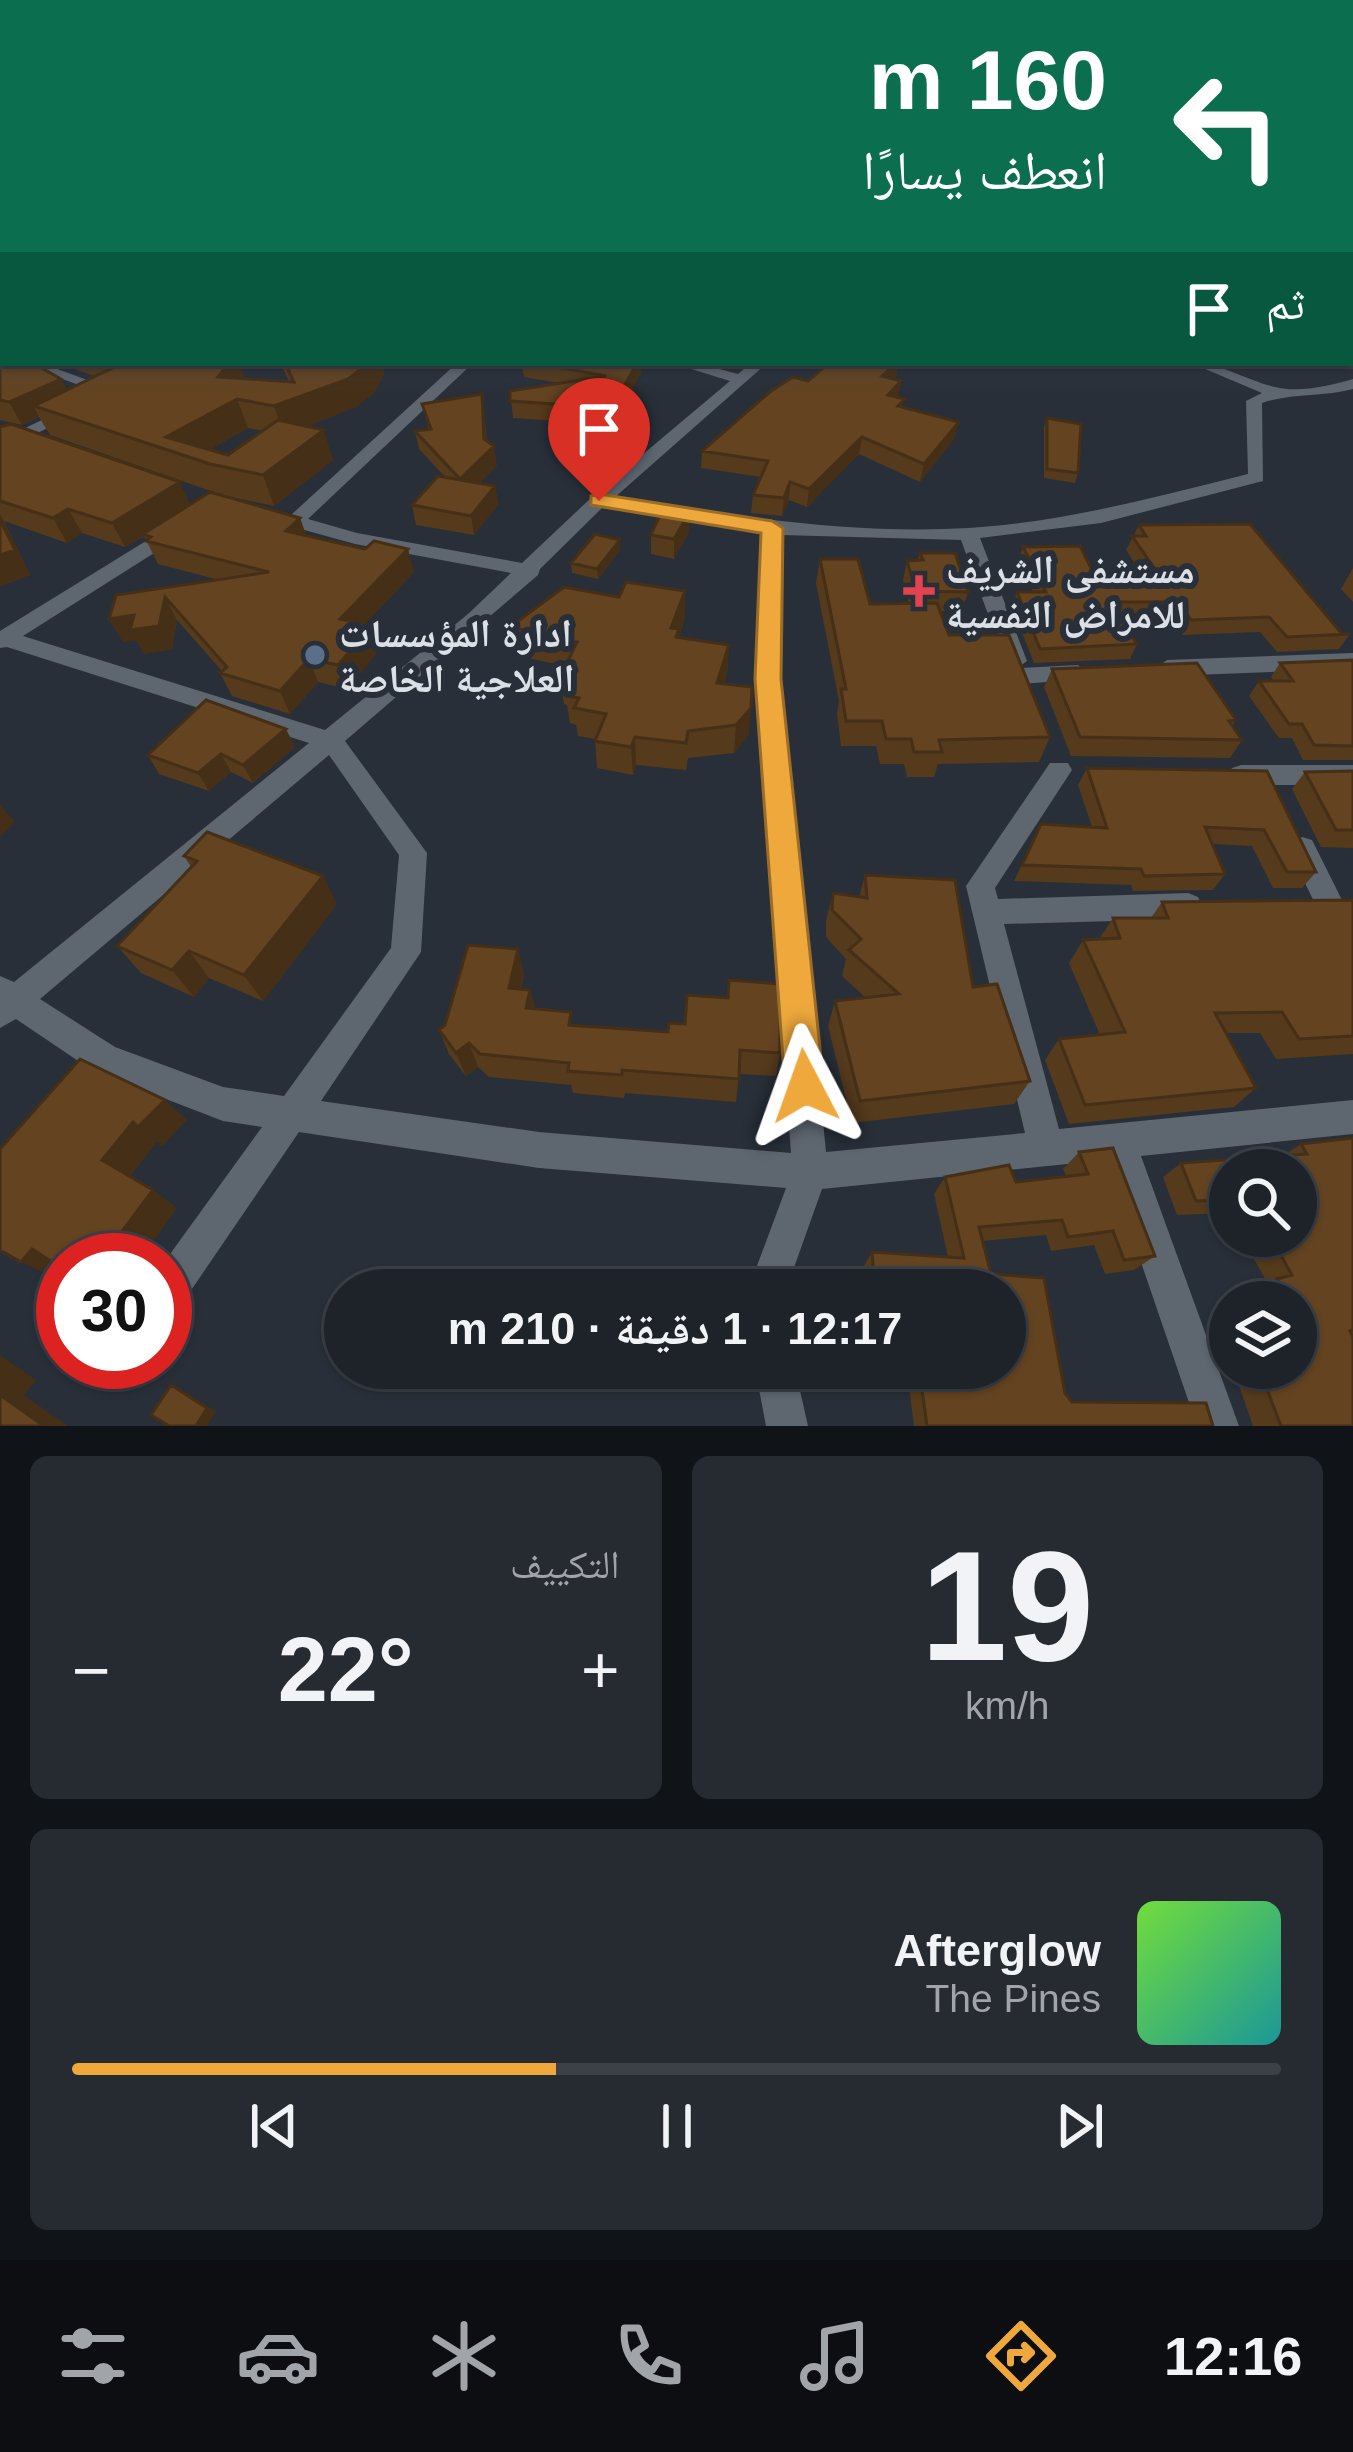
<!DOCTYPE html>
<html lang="ar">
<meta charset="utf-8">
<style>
body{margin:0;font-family:Helvetica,"Noto Naskh Arabic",sans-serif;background:#262b32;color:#f1f3f6;direction:rtl;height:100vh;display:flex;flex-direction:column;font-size:45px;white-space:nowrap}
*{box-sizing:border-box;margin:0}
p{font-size:39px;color:#a1a4a8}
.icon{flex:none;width:66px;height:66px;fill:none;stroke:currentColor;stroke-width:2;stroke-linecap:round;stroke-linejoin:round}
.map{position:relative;height:1426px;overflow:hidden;direction:ltr}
.details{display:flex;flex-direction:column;gap:30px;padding:30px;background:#101317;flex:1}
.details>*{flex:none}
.banner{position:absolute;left:0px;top:0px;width:1353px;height:366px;box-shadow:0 3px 9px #0004,0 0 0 3px #3c4047;direction:rtl;background:#0b6e4f;color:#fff;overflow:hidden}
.buttons{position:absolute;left:1209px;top:1149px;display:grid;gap:24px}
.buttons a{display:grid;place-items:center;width:108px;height:108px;border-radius:50%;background:#1e232a;box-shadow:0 3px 9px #0004,0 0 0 3px #3c4047;font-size:60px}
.speed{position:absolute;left:36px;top:1233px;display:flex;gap:24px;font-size:60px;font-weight:700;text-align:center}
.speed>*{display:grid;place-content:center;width:156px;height:156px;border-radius:50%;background:#1e232a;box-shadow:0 3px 9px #0004,0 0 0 3px #3c4047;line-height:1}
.speed .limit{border:18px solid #d22;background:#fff;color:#111}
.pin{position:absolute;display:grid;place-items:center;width:102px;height:102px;color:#fff;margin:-123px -51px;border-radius:50% 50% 50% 0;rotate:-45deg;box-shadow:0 0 12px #0007}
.pin .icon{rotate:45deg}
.me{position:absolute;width:132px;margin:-66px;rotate:356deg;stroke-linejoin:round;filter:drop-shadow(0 0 9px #0008)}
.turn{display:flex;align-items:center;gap:42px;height:252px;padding:0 48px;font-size:54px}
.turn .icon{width:156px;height:156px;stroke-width:2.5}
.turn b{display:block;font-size:84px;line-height:102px}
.then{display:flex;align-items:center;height:114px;padding:0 48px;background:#0003;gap:24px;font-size:45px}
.big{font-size:90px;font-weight:700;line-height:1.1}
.details .tile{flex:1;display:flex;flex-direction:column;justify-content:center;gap:18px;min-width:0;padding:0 42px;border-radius:18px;background:#262b32}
.details .dial{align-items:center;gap:0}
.dial b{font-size:156px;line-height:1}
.song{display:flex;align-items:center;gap:36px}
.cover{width:144px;height:144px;border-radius:18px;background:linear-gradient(135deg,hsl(100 70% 55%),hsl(180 70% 35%))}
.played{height:12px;border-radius:6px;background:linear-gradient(90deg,#eea83c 40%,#3c4047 40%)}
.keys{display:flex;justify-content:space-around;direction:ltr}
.heat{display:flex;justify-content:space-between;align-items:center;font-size:66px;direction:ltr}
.details .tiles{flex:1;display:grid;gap:30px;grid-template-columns:1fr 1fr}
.tile:last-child{grid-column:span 2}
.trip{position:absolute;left:324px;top:1269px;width:702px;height:120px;border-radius:60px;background:#1e232a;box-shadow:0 3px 9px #0004,0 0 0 3px #3c4047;font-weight:700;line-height:120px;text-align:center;direction:rtl}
.menu{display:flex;height:192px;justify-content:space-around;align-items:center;background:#0c0e11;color:#a1a4a8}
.menu .icon{width:84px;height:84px}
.menu .active{color:#eea83c}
.menu b{font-size:54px;color:#f1f3f6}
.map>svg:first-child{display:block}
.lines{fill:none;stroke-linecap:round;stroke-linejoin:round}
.street{fill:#5e6670;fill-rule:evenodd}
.primary{fill:#ac6175;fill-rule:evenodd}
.wall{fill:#553a1c;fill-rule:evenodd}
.shaded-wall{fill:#452f16}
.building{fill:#634320;stroke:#452f16;stroke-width:3}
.route{fill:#eea83c;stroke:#9b6d27;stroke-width:3}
.health-dot{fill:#e0444e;stroke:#282f38;stroke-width:4.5}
.service-dot{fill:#5c6f8a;stroke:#282f38;stroke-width:4.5}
.labels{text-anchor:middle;stroke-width:12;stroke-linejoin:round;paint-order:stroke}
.poi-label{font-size:39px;font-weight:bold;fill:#dbe0e6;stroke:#282f38;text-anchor:start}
</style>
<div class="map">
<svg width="1353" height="1426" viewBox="0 0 1353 1426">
<rect width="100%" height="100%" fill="#282f38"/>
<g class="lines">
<!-- street -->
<path class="street" d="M1350,244h3v8h-3z
M3,295v8l-3,1v-8z
M19,363h22l79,29 -14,3z
M457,363h16l-165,156 49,14 165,30 70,-66 138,-116 -58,-18h25l41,11 13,-11h16l-153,135c118,17 235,37 355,30 96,-6 187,-31 279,-54l-2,-73 16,-8 -71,-30c31,0 54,17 84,24 24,6 54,-1 78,-8v10c-30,8 -62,4 -91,14l1,78 -162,42 -121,15 47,123 -11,8 -11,-8 -44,-121 -179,-5 -2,144 46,473 199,-19 -59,-247 84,-123h18l4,7 -77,118 3,11 190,-6 10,4 4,9 -4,9 -10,4 -184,5 55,205 294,-29v34l-212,22 98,270h-42l-91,-266 -284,29 -36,101h-38l38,-102 -247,-20 -240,-36 -120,176 -14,6v-53l97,-134 -39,-6 -130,-50 -77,-52 -16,9v-52l14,6 295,-239 -302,-96 -7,1v-17l167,-103h14v8l-158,100 302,94 143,-116 43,-41 -156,-29 -87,-24 -2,-4 9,-6 16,5zM603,507l160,25 -7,147 35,474 -252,-21 -218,-31 100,-149 6,-99 -82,-112 193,-166 2,-6zM329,755l70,100 -8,93 -107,148 -61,-9 -108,-40 -75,-48z
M65,409l14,3 -79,40v-12z
M1353,653v16l-186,7 -11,-8 11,-8z
M1078,665l11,8 -3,6 -65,5 -12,-8 12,-8z
M1241,765h112v20h-112l-9,-3 -4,-7 4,-7z
M1302,837l10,3 27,54 4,9 -4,9 -10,4 -10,-4 -31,-64 4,-8z
M755,1368h40l13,58h-42z"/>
<!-- primary -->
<path class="primary" d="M1350,202h3v10h-3z"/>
</g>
<!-- wall -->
<path class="wall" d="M0,344l61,35 6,11 28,-14 -40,-13h184l5,16 45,2 -9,-18h101l3,12 -10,18 -18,14 -49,19 26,34 -59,46 -52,-11 -172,-60 -11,-18 -17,8 -22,-5zM248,428l15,3 -35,24 -19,-5z
M522,363h119v10l-10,18 2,17 -18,17 -102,-7 -3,-27 49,-8 -35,-6z
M897,375l-4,4 8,2 -3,16 5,11 51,31 -34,43 -61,-28 -52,53 -18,-7 -7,16 -31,-3 2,-18 8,-18 -60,-9 1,-17z
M482,394l5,47 10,24 -18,18 16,3 3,19 -24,30 -58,-10 -4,-20 33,-28 -26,-28 -4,-18 14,-2 -7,-25z
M1047,418l31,55 -3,10 -31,-5v-51z
M0,427l190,78 110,13 6,17 108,37 -49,52 7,1 8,24 -33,40 -29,-7 -28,32 -58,-18 -12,-23 2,-2 -45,-51 -5,29 -28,5 -8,-14 -13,2 -14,-23 110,-39 -61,-16 -14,-28 -19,11 -43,-14 -15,10 -63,-22 26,54 -30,11z
M1139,525l203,109h8l-11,15 -62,3 -17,-20 -77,3 -13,-19 -51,1 18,27 -7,15 -96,4 -22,-56 5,-15h16l-15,-31 5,-14 71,27h48l-16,-24z
M689,532l-15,27 -23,-5v-19z
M620,540v10l-22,29 -26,-6 -1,-10z
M920,553l48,39 -6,19h-22l9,24 101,102 -11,25 -101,2 -4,13h-27l-3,-13h-24l-4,-18h-35l-4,-32 2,-13 -23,-118 4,-24 50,45h39l-6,-24 4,-19 11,-1z
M1353,568v34l-12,-13z
M685,591v27l-6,19 50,8 -2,28 -3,11 25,51 -15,18 -46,5 -2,12 -50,-5 -3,10 -36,-7 -2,-29 -17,-3 -2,-11 -6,-2 -3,-18 -3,-1 -4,-27 5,-11 -51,-11 -4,-28 109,-30z
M1353,660v100h-50l-11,-22h-13l-30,-42 10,-15h15l-3,-4 9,-14z
M1052,669l184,51 -4,6 10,14 -12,18 -159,-2 -27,-69z
M295,747l-42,36 -22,-11 -22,19 -50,-17 -11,-19z
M1087,768l180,3 49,101 -14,16h-29l-21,-42 -39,-2 12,30 -12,16 -80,1 -2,-6 -117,-4 27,-57 51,3 -14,-42z
M1353,771v77l-32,-1 -29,-58 13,-17z
M184,856l153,48 -74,97 -54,-23 -15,19 -53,-24 -24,-27 74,-79z
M865,875l108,112 57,94 -16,23 -162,19 -24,-97 7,-25 31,-3 -24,-22 4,-17 -20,-22v-16l7,-28 26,4z
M1353,900v154l-77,5 -16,-26h-34l30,55 -22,19 -165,17 -24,-64 14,-21 41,-4 -31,-72 14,-23 16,-1 14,-21h38l11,-16z
M518,949l6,25 -3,15 9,1 5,19 39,16 94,7 59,-34 2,-18 51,73 -4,23 -37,-2 -3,28 -111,-9 -1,5 -51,-5 -2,-8 -82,-8 -11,-10 -12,9 -17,-22 -10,-24 6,-5z
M1353,1138v288h-100l-20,-58h63v-66h-36l-6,-11 14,-7 -27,-48h55l-66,-66v46l-2,-3 -51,2 -14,-38 18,-14 103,-8 17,-11z
M1113,1148l42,108 -21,14 -29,4 -11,-29 -43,6 -5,-16 -63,6 8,33 53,4 21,115 7,9 134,1 7,23h-299l-7,-55 -35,-3h133v-78h-139l-2,-24 8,-14 76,5 -14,-63 11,-17 64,-12 7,17 50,-6 -3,-7 16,-17z"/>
<!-- shaded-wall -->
<path class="shaded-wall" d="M104,363h50l-41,19z
M229,363h10l7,19 -9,17 11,29 -55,31 -27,-22z
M368,363h13l3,12 -10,18 -18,14 -72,28 -10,-29z
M637,363h4v10l-11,21 2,-3 1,17 -18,17v-17l7,-18z
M896,363h3l-2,12 -17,18 2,-17z
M61,379l11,22 -38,5 5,11 -17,8 -13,-23z
M901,381l-3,17 -10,-3z
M482,394l5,59 7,-7 3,19 -33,33 -4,-19 24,-40z
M959,422l-5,17 -34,43 4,-18z
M324,430l9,30 -59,46 -11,-31z
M862,437l-3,17 -52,53 2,-18z
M180,482l11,24 -66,41 -13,-24z
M790,482l-1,18 -7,16 2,-18z
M495,486l3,19 -24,30 -3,-19z
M68,509l14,24 -15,10 -14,-25z
M689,513v19l-15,27v-20z
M0,514l30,61 -30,11z
M300,518l8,23 -22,-10z
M620,540v10l-22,29 -1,-10z
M408,549l6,23 -66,70 -8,-23z
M685,591v27l-6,18v21l-8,-29z
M165,597l12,23 -5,29 -28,5 -8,-14 -13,2 -14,-23z
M372,625l8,24 -33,40 -9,-24z
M729,645l-2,28 -11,38 1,-28z
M309,659l9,23 -28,32 -10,-23z
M751,708l-2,27 -15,18 2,-28z
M286,729l9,18 -42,36 -10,-18z
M635,737l1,28 -3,10 -2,-28z
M221,754l10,18 -22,19 -11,-18z
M0,805l15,17 -15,15z
M323,876l14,28 -74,97 -19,-26z
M518,949l6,25 -8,39 -7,-25z
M189,951l20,27 -15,19 -22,-27z
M530,990l6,24 -10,-6z
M469,1043l9,24 -12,9 -10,-23z
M165,1100l22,20 -25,26 -24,-19z
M133,1122l24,20 -29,37 -26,-19z
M153,1190l24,18 -33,46 10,6h-34l-3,-22z
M32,1249l30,15 -9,13 -32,-15z
M0,1355l36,25 -12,15 44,31h-24l-44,-31z
M171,1385l9,4 36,22 -9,15h-11z"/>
<!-- building -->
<path class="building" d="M3,242v44l-3,2v-45z
M1350,248l3,1v20l-3,8z
M0,344l3,2v17h30l28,16 -52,23 -9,-2z
M123,363h106l-11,14 76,5 -9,-19h83l-20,16 -74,27 -37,-7 -71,38 62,18 50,-35 46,10 -61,45 -53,-11 -176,-58z
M535,363h102l-15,27 10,1 -17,17 -105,-7v-10l96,-15z
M829,363h67l-14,13 19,5 -13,14 17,4 -7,7 61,16 -35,42 -62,-27 -53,52 -19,-7 -6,16 -31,-3 15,-34 -66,-10 69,-60 22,-14 15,4z
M482,394l2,45 10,7 -34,33 -45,-48 16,-2 -9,-25z
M1047,418l34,6 -3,49 -31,-4z
M11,424l169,58 -68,41 -44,-14 -15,9 -53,-17v-74z
M438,476l57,10 -24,30 -59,-11z
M210,492l90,26 -14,13 79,18 9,-8 34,8 -68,70 32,6 -34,40 -29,-6 -29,32 -60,-18 7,-6 -62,-70 -6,29 -29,4 4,-15 -25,4 7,-24 153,-23 -123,-31 5,-4 -8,-3z
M663,508l26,5 -15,26 -23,-4z
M0,520l15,30 -15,5z
M1250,524l92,110h8l-63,3 -18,-20 -78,3 -13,-18h-69l28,42 -97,5 -23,-57h29l-23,-45 57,-1 14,28 65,1 -27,-39h14l-7,-11z
M595,534l25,6 -23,29 -26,-6z
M920,553h35l13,39 -52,-1 -9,-30 16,-1z
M820,559h38l12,45 67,-1 12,32h60l41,102 -111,3 3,12h-28l-3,-13h-25l-4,-18h-36l-5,-32h5z
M626,582l59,9 -14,37 8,1 -3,8 53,8 -12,38 35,4 -1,21 -15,17 -48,6 -2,12 -51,-6 -4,10 -36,-6 11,-27 -32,-6 5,-10 -13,-2 8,-17 -14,-2 17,-35 -67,-15 54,-40 55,10z
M1353,660v86l-39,-1 -12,-21h-13l-30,-43h34l-13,-18z
M1197,663l39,57 -7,1 13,19 -162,-3 -28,-68z
M206,700l80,29 -43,36 -22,-11 -23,19 -50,-18z
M1087,768l180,3 49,101h-29l-23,-42 -59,-3 20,47 -81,2 -3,-7 -119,-4 19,-41 66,4z
M1353,771v59h-17l-31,-58z
M207,832l116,44 -79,99 -55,-24 -17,19 -55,-24 80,-85 -13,-5z
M865,875l90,5 18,107 24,-3 33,97 -170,20 -25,-100 64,-7 -50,-44 12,-11 -29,-29 1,-17 34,5z
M1353,900v136l-54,3 -17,-27 -67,1 41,75 -171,17 -26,-66 66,-7 -42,-92 37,-2 -7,-20h55l-6,-16z
M468,945l50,4 -9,39 21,2 -4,18 45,4 -2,13 99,7 1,-9 16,1 2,-29 41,3 1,-18 51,4v69l-40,-3 -1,29 -117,-9v5l-54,-4 1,-8 -89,-9 -11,-11 -13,10 -17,-23 6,-5z
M80,1059l85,41 -27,27 -5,-5 -31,38 51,30 -36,48 14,8 -11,14h-57v9l-31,-20 -11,13 -21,-12v-101z
M1353,1138v192l-3,1 3,6v89h-72l-22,-58h37v-31h16l-16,-26v-9h-5l-14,-23 15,-4 -22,-39h26v-66h-66v30l-34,1 -15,-38 126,-9 -6,-10z
M1113,1148l42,108 -31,4 -11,-29 -45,6 -6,-17 -83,7 12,47 53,4 21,115 7,9 134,1 7,23h-286l-8,-58h86v-78h-130l-3,-38 92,6 -19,-81 64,-12 7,17 72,-8 -9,-22z
M171,1385l36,23 -11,18h-27l-18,-11z
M0,1395l44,31h-44z"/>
<!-- sky -->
<linearGradient id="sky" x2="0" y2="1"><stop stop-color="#161a1f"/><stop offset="0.49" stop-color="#424d5e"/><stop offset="1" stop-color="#424d5e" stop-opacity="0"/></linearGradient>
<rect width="1353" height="395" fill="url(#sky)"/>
<!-- route -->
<path class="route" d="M599,494l173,27 11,7 -2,151 43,407 -6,14 -13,5 -14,-5 -6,-14 -30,-407 6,-146 -170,-28v-9z"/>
<!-- markers -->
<path class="health-dot" d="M913 573h12v12h12v12h-12v12h-12v-12h-12v-12h12z"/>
<circle class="service-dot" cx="315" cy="655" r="12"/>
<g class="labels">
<!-- poi labels -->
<g class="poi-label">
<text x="946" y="583">مستشفى الشريف<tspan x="946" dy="45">للامراض النفسية</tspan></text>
<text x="339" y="647">ادارة المؤسسات<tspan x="339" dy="45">العلاجية الخاصة</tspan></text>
</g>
</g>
</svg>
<div class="buttons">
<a><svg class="icon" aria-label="search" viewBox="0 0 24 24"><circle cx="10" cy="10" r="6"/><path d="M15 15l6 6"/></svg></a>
<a><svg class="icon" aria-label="layers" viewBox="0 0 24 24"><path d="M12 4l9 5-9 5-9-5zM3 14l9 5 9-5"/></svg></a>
</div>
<div class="speed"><div class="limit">30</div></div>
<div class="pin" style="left:599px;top:501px;background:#d93025"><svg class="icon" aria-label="arrive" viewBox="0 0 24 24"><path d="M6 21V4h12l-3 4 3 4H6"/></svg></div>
<svg class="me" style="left:805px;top:1086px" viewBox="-20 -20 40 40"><path d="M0-17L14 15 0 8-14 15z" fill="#eea83c" stroke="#fff" stroke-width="4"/></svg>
<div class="trip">12:17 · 1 دقيقة · 210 m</div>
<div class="banner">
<div class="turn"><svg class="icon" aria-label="left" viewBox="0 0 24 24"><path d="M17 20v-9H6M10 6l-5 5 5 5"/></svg><div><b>160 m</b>انعطف يسارًا</div></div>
<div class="then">ثم<svg class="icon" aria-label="arrive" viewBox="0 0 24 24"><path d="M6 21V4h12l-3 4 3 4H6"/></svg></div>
</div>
</div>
<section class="details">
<div class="tiles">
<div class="tile dial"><b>19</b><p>km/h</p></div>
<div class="tile"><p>التكييف</p>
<div class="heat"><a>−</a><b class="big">22°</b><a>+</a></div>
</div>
<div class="tile">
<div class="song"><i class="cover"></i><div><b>Afterglow</b><p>The Pines</p></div></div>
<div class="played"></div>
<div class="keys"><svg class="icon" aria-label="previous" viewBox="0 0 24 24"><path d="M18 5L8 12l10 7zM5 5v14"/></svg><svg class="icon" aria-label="pause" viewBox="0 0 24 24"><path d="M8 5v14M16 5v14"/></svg><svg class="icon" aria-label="next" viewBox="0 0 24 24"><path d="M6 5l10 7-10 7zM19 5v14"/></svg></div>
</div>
</div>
</section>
<nav class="menu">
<b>12:16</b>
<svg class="icon active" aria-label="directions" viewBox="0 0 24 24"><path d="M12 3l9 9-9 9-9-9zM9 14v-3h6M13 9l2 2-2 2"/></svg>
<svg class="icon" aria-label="music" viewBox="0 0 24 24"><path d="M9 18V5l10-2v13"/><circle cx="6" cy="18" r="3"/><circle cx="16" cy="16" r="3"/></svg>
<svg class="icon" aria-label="phone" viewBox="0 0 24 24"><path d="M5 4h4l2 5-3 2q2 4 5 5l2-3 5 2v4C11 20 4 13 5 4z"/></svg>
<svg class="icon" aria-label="climate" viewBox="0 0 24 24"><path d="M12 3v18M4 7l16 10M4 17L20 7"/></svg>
<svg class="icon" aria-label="car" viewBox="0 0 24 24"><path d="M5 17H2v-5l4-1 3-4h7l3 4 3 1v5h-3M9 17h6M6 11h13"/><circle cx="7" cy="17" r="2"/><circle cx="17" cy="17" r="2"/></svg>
<svg class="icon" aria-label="filters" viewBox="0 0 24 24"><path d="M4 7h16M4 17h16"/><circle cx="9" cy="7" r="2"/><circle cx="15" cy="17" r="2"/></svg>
</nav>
